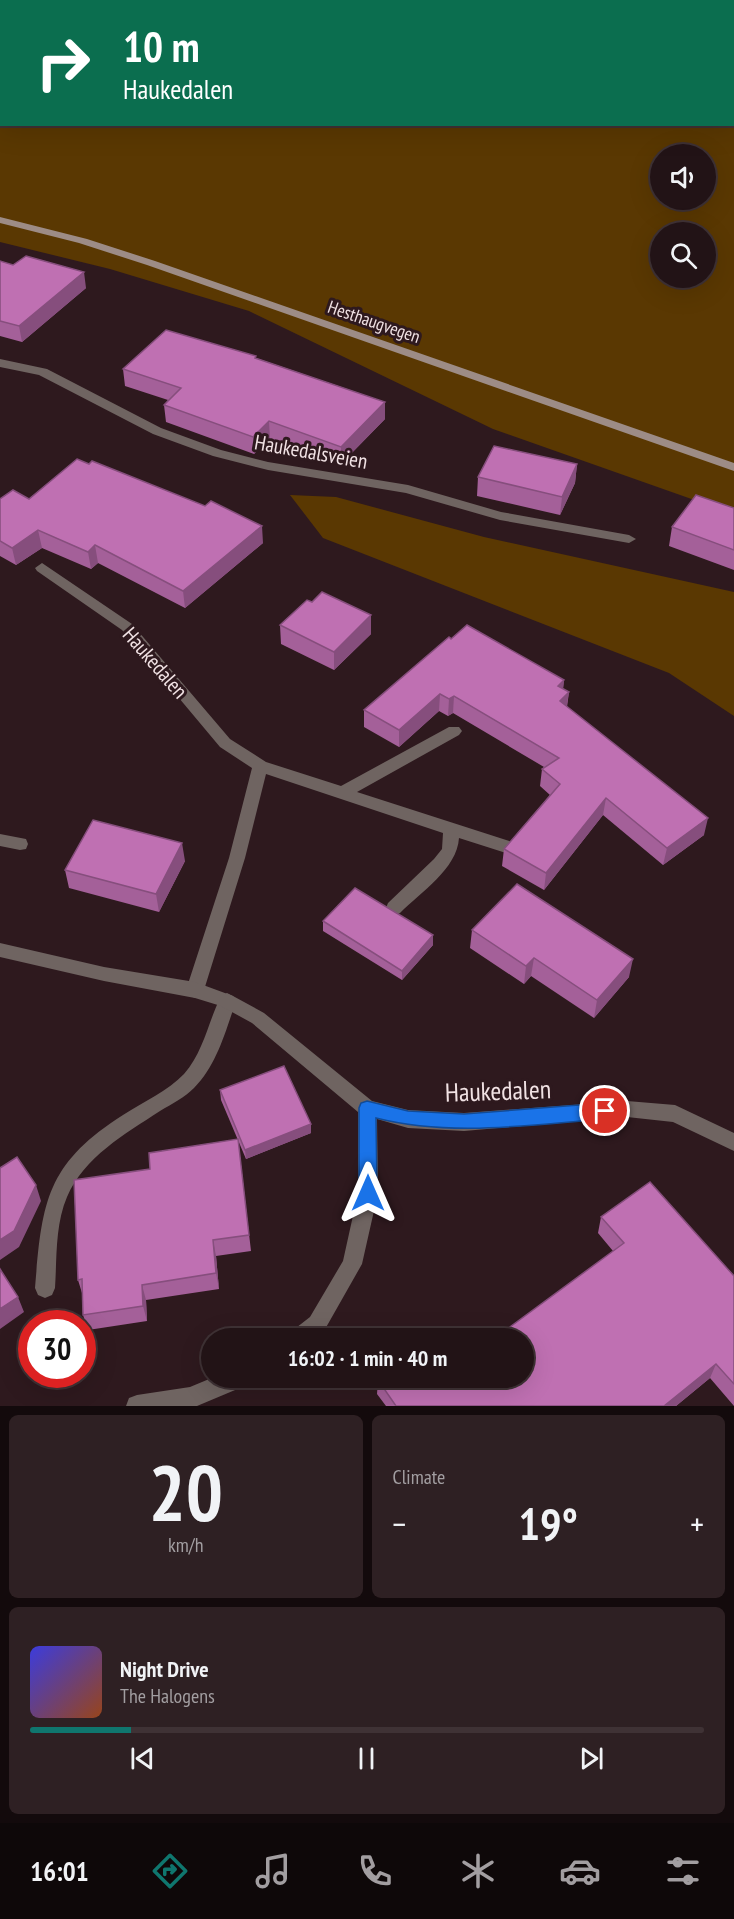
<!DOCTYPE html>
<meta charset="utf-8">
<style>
body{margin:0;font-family:"PT Sans Narrow",sans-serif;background:#2e2023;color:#f1f3f6;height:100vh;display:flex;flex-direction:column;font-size:22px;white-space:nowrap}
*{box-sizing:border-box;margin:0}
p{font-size:20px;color:#a29ea1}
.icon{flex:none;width:33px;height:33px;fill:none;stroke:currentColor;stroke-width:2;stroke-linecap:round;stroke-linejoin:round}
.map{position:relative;height:1406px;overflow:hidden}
.sheet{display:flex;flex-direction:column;gap:9px;padding:9px;background:#130a0c;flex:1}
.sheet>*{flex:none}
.banner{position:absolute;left:0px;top:0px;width:735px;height:126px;box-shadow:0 6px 24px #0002,0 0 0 2px #3f3235;background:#0b6e4f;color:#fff;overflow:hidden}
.buttons{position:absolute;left:650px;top:144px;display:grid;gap:12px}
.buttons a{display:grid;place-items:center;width:66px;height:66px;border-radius:50%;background:#221316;box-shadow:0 6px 24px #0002,0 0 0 2px #3f3235;font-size:30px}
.speed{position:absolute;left:18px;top:1310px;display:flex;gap:12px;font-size:30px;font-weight:700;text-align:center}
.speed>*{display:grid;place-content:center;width:78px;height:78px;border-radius:50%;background:#221316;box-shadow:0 6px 24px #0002,0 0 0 2px #3f3235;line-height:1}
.speed .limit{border:9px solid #d22;background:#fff;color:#111}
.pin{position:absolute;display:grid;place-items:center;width:51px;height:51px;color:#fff;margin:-26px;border:3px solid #fff;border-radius:50%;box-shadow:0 2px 6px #0007}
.me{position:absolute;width:66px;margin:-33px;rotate:0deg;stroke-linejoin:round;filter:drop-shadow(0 0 4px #0008)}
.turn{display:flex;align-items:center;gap:21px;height:126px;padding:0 24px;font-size:27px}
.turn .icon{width:78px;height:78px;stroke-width:2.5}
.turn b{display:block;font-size:42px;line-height:51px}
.big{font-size:45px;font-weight:700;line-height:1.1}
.sheet .widget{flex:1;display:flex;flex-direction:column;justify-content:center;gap:9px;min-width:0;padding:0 21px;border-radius:9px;background:#2e2023}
.sheet .dial{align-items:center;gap:0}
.dial b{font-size:78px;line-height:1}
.song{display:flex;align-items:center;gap:18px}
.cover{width:72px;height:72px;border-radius:9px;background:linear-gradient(135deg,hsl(240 70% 55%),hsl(20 70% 35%))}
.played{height:6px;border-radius:3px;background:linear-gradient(90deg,#0f766e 15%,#3f3235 15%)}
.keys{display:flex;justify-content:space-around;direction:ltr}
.heat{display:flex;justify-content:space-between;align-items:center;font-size:33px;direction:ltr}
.sheet .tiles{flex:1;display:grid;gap:9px;grid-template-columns:1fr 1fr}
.widget:last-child{grid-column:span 2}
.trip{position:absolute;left:201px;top:1328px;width:333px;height:60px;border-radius:30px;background:#221316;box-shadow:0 6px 24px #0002,0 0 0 2px #3f3235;font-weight:700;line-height:60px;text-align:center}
.tabs{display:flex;height:96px;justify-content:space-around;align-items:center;background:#0e0809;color:#a29ea1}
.tabs .icon{width:42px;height:42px}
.tabs .active{color:#0f766e}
.tabs b{font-size:27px;color:#f1f3f6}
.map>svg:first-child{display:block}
.green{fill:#5a3802;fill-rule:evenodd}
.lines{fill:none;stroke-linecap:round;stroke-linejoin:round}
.lane{fill:#6f6461;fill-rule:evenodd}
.street{fill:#6f6461;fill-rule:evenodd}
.secondary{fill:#9d8c86;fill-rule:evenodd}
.wall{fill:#a46099}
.shaded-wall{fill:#864e7d}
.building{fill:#bf70b2;stroke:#864e7d;stroke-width:1.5}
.route{fill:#1a73e8;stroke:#114b97;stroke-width:1.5}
.labels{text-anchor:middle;stroke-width:6;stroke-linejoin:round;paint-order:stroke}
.far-street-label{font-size:18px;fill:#f1e2e4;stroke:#2e191e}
.street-label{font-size:21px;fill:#f1e2e4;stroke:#2e191e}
.near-street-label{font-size:26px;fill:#f1e2e4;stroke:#2e191e}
</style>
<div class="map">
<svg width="734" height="1406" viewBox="0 0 734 1406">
<rect width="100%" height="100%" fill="#2e191e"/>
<!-- green -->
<path class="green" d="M0,0l734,1v513l-241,-85 -244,-118 -139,-42 -110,-27zM2,2h732v122h-732zM660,154h45v46h-45zM660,232h45v46h-45z
M290,495l46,2 148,40 250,55v124l-65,-43 -346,-135z"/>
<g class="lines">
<!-- lane -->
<path class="lane" d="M42,563l90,61 98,115 36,23 75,24 108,-59h10l3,4 -3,4 -102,57 155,50 2,5 -2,5 -6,1 -47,-15c-2,31 -38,54 -59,75l-6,2 -6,-2 -2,-5 2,-5 46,-44 8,-10 1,-16 -177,-59 -21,84 -41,132 -3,5 -6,3 -6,-3 -3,-5 43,-132 23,-90 -32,-21 -98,-117 -85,-59 -2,-3z
M0,834l26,5 2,5 -2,5 -6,1 -20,-4z
M227,993l6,3 3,5c-10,29 -19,64 -42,87 -9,9 -22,16 -34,23 -35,23 -76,46 -93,86 -12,28 -10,61 -12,91l-3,7 -7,3 -7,-3 -3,-7c7,-86 11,-124 88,-173 20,-13 45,-24 61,-41 20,-23 24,-52 37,-78z"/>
<!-- street -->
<path class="street" d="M0,359l47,10 114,59 60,22 47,12 140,23 93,27 128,23 7,4 -7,4 -129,-23 -94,-27 -138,-23 -55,-14 -60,-22 -114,-59 -39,-8z
M0,943l104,24 91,15 38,14 31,17 108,88 36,9 56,3 163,-12 48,4 59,28v18l-61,-29 -46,-5 -163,14 -56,-3 -31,-9 1,74 -16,71 -38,67 -8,7h-27l3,-7 18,-14 33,-56 15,-68v-81l-106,-89 -31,-17 -26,-8 -91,-17 -104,-24z
M214,1377h36l-3,8 -50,21h-71l3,-8 8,-3 53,-8z"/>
<!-- secondary -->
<path class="secondary" d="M0,217l87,22 68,22 579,202v8l-587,-206 -68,-22 -79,-20z"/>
</g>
<!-- wall -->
<path class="wall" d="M0,261l86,27 -64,54 -22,-6z
M256,358l129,44v17l-44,45 -71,-25 -16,15 -88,-32 -2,-17 4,-5 -43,-14 -2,-17z
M89,464l174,79 -78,65 -87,-45 -7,6 -49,-21 -26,17 -16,-9v-57h29z
M577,464l-2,19 -15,32 -83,-19 1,-19z
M734,508v62l-65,-24 3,-19z
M312,602l59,13v19l-37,36 -53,-26 -1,-19z
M449,637l115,43 -1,9 6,3 -2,15 137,128 -41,30 -60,-50 -59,75 -42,-24 2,-17 46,-54 -10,-9 2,-17 2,-2 -91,-54 -5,3 -9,-5 -40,36 -35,-20v-17z
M185,861l-26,51 -90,-24 -4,-18z
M323,921l110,14v10l-31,35 -79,-49z
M472,930l157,47 -35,41 -63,-42 -7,8 -54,-36z
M220,1090l91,43 -65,26 -25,-59z
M238,1139l13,112 -35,5 3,33 -73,11 1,21 -59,9 -5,-15 -1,-22 -4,-13 72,-111z
M601,1217l133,59v130l-24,-28 -34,28h-290l-9,-12 1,-14 146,-3 89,-126 -15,-18z"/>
<!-- shaded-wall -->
<path class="shaded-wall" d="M84,272l2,16 -64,54 -3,-16z
M385,402v17l-44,45v-17z
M269,421l1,18 -16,15 -1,-17z
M577,464l-2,19 -15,32 2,-18z
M262,526l1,17 -78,65 -2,-17z
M38,530l4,18 -26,17 -4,-17z
M95,545l3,18 -7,6 -3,-17z
M371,615v19l-37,36v-18z
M564,680l-2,17 -4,-11z
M569,692l-3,18 -6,-9z
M440,694l-1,17 -40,36v-17z
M454,696l-1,17 -5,3 1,-17z
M606,798l-3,17 -59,75 2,-17z
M708,818l-4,17 -41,30 4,-17z
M182,843l3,18 -26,51 -3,-18z
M433,935v10l-31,35v-9z
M534,958l-3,18 -7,8 2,-18z
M633,959l-4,18 -35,41 3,-18z
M311,1124v9l-65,26 -1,-9z
M36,1185l5,16 -22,46 -19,13v-20z
M213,1240l3,16 3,33 -3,-16z
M142,1285l4,15 1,21 -4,-15z
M18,1297l6,15 -24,17v-20z
M716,1364l-6,14 -34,28h-12z"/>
<!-- building -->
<path class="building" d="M26,256l58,16 -65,54 -19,-5v-60l13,4z
M166,330l90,26 -1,2 130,44 -44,45 -72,-26 -16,16 -89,-32 17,-17 -58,-19z
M494,446l83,18 -15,33 -84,-20z
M77,459l12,5 3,-3 113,45 6,-5 51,25 -79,65 -88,-46 -7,7 -50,-22 -26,18 -12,-7v-42l13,-9 16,9z
M696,495l38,13v42l-62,-23z
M322,592l49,23 -37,37 -54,-27 27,-25 5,2z
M467,625l97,55 -6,6 11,6 -9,9 148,117 -41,30 -61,-50 -60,75 -42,-24 56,-65 -18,-15 17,-11 -105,-62 -5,3 -9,-5 -41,36 -35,-20 85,-73 2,2z
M93,820l89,23 -26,51 -91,-24z
M517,884l116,75 -36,41 -63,-42 -8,8 -54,-36z
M355,888l78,47 -31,36 -79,-50z
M284,1066l27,58 -66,26 -25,-60z
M238,1139l11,96 -36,5 3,33 -74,12 1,21 -60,9 -1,-36 -4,1 -4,-100 76,-11 -1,-16z
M17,1157l19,28 -22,46 -14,9v-72z
M650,1182l84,94v108l-18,-20 -52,42h-268l-18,-26 4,-3h142v-39h-29l129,-95 -23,-26z
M0,1269l18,28 -18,12z"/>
<!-- route -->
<path class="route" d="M367,1101l41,10 56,3 141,-11 6,3 3,5 -3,6 -6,2c-77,6 -154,18 -229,-1l1,75 -3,6 -6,3 -7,-3 -2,-6v-85l2,-5z"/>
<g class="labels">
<!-- far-street labels -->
<g class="far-street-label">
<text transform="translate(374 322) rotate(19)" y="6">Hesthaugvegen</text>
</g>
<!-- street labels -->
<g class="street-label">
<text transform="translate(311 452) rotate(10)" y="7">Haukedalsveien</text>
<text transform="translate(155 663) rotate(49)" y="7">Haukedalen</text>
</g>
<!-- near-street labels -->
<g class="near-street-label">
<text transform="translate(498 1091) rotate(-2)" y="9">Haukedalen</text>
</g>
</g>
</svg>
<div class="buttons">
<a><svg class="icon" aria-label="sound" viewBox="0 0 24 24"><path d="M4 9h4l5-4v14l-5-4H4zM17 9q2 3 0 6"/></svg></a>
<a><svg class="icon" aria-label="search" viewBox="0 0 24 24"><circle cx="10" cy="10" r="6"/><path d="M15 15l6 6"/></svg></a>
</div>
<div class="speed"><div class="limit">30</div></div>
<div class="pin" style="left:605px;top:1111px;background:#d93025"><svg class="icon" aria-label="arrive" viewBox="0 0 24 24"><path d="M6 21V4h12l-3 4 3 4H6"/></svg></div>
<svg class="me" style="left:368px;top:1193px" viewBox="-20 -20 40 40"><path d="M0-17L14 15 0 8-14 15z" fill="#1a73e8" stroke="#fff" stroke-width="4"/></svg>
<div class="trip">16:02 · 1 min · 40 m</div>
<div class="banner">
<div class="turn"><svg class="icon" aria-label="right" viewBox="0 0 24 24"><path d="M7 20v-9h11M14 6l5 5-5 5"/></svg><div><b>10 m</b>Haukedalen</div></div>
</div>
</div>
<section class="sheet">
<div class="tiles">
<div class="widget dial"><b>20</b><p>km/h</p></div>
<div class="widget"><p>Climate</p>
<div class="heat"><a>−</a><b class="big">19°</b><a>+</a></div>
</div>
<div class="widget">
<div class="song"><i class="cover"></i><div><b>Night Drive</b><p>The Halogens</p></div></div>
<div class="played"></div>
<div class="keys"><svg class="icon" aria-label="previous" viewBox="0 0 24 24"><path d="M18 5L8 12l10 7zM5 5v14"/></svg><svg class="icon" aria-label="pause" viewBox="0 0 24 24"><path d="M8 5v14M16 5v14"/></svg><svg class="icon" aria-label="next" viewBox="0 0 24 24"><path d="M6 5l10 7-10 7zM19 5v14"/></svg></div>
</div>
</div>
</section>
<nav class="tabs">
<b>16:01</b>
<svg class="icon active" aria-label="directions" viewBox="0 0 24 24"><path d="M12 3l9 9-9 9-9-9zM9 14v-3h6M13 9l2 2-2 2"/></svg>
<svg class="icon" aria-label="music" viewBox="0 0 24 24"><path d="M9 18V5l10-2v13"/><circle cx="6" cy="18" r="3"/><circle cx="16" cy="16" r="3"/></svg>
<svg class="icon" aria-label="phone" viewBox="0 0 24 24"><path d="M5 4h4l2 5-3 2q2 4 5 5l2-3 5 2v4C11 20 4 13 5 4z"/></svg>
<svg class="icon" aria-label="climate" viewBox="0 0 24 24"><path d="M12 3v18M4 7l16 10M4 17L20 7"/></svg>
<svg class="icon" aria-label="car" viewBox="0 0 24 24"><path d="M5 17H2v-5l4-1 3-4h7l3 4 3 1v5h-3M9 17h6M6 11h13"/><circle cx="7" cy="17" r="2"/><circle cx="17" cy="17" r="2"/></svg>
<svg class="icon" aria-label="filters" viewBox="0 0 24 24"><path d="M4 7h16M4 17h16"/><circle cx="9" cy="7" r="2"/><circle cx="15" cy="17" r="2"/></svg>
</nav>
